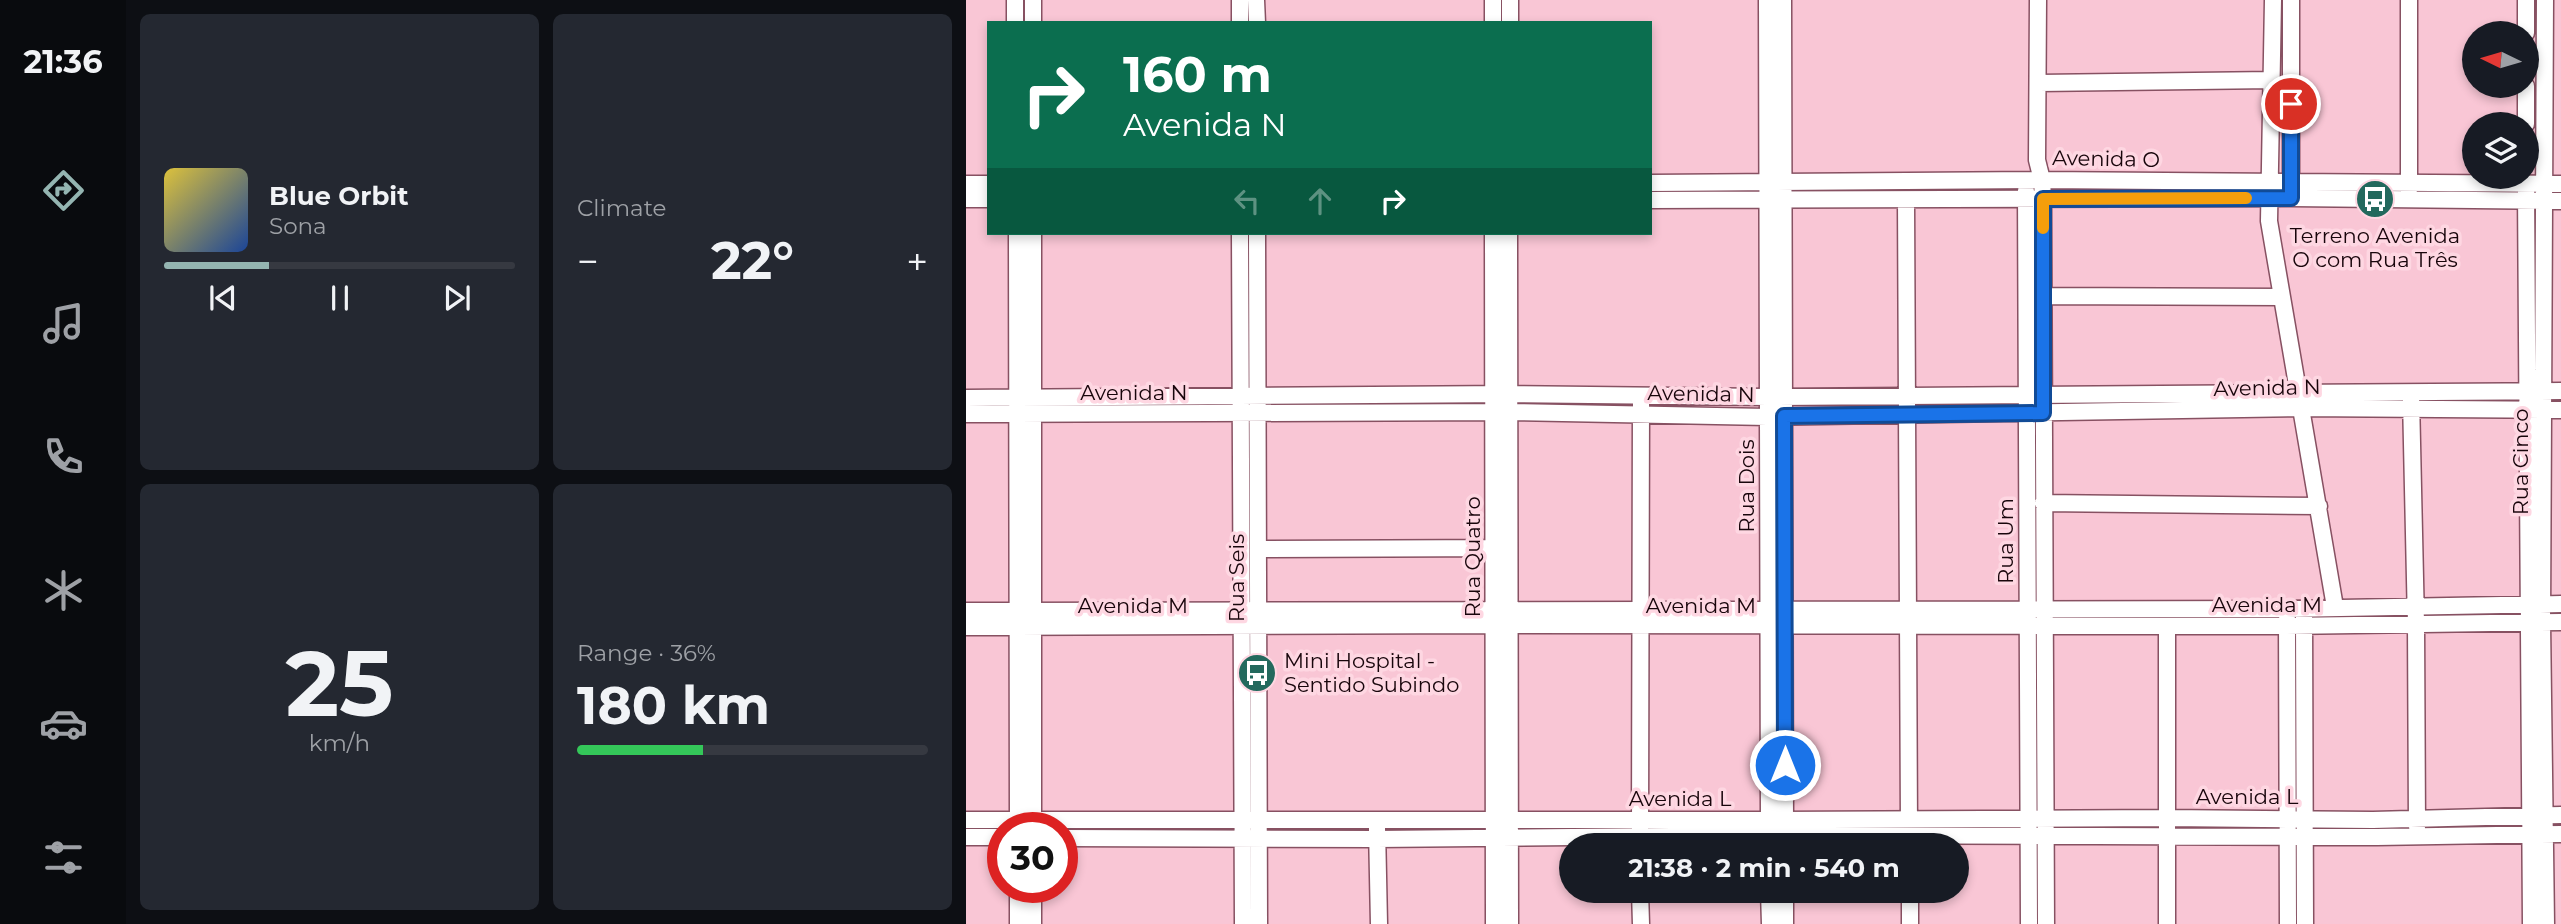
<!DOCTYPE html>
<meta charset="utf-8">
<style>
body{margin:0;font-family:Montserrat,sans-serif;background:#242831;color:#f1f3f6;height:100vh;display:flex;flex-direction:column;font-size:26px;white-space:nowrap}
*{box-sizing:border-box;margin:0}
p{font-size:23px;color:#9ea1a6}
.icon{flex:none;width:38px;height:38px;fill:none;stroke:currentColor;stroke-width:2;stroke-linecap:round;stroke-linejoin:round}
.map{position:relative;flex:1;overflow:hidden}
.details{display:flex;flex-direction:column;gap:14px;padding:14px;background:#0d0f14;width:840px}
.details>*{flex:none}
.hud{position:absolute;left:21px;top:21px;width:665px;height:214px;border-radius:0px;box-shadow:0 4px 10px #0003;background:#0b6e4f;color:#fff;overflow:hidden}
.needle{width:46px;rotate:275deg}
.buttons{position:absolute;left:1496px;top:21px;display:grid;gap:14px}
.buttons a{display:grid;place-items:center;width:77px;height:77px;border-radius:50%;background:#171b24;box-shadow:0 4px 10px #0003;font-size:35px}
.speed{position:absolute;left:21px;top:812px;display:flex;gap:14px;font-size:35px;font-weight:700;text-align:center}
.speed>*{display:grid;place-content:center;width:91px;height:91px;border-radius:50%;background:#171b24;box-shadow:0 4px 10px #0003;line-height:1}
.speed .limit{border:10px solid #d22;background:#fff;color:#111}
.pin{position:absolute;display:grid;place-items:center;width:60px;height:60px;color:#fff;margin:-30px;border:4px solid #fff;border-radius:50%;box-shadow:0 2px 7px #0007}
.me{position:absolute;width:77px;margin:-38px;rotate:0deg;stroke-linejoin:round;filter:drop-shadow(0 0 5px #0008)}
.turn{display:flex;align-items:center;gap:24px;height:147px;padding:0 21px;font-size:32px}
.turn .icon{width:91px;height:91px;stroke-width:2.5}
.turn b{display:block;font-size:49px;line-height:60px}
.lanes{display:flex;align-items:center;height:66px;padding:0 21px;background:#0003;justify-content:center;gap:35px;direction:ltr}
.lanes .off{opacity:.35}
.big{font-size:52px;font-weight:700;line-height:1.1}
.details .tile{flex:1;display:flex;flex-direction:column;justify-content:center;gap:10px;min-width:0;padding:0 24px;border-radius:10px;background:#242831}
.details .dial{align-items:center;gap:0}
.dial b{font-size:91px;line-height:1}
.song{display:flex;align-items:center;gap:21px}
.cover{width:84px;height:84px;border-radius:10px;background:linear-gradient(135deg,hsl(50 70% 55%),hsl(220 70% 35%))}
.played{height:7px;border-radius:4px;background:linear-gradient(90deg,#94b5b1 30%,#363941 30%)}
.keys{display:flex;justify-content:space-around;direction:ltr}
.heat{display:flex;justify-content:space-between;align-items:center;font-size:38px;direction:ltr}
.charge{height:10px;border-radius:5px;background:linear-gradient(90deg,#34c759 36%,#363941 0)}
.details .tiles{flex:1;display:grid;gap:14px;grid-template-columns:repeat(2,1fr)}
.trip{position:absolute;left:593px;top:833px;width:410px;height:70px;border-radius:35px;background:#171b24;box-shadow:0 4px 10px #0003;font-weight:700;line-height:70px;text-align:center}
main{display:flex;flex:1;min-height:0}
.tab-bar{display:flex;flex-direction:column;width:126px;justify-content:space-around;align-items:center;background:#090b0e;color:#9ea1a6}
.tab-bar .icon{width:49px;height:49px}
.tab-bar .current{color:#94b5b1}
.tab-bar b{font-size:32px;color:#f1f3f6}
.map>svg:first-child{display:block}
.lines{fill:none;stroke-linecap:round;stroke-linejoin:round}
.minor-casing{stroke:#875162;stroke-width:19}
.minor{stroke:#fff;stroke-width:16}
.route-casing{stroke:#114b97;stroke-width:18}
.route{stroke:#1a73e8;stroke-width:12}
.slow{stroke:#f59e0b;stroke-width:12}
.labels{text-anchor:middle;stroke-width:7;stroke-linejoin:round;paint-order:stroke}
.street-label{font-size:21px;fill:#18050b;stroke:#fed7e2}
.poi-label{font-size:21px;fill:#18050b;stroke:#fed7e2}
</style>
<main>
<nav class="tab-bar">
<b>21:36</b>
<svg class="icon current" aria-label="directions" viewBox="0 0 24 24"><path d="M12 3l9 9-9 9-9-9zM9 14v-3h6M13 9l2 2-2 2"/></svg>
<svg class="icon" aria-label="music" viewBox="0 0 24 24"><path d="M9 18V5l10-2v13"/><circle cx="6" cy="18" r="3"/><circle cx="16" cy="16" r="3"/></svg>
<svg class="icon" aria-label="phone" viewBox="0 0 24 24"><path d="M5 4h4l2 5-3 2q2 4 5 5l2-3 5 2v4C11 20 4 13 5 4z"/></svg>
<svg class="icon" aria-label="climate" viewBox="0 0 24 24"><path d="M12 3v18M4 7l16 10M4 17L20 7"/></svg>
<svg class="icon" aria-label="car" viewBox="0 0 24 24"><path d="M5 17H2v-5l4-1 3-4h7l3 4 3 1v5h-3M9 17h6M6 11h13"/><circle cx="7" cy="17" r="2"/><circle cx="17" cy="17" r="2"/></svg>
<svg class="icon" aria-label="filters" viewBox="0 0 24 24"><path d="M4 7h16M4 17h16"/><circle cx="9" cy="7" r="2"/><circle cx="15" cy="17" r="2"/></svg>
</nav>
<section class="details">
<div class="tiles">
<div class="tile">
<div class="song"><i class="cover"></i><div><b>Blue Orbit</b><p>Sona</p></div></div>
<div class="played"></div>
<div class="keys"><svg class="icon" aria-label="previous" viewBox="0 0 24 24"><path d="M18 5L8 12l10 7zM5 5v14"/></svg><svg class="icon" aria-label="pause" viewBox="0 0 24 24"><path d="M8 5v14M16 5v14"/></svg><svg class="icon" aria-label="next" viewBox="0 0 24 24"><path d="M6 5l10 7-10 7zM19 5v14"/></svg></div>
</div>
<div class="tile"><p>Climate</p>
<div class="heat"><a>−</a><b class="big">22°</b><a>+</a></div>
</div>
<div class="tile dial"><b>25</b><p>km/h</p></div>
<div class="tile"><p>Range · 36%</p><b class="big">180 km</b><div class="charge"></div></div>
</div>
</section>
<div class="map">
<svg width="1595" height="924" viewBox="0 0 1595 924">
<rect width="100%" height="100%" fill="#f9c6d5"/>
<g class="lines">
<defs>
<path id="minor" d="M49,0v23
M67,0v23
M274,0v23
M290,0l1,23
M544,0v23
M801,0l2,829
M817,0l2,829
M1072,0l-1,160 5,20 1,19 3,725
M1307,0l-4,221 66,386
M1325,0v192
M1579,0l-3,622 4,302
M527,23v-23
M1560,33v-33
M1073,83l233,-3
M1560,124v-38
M684,183l392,-3 519,4
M0,184h23
M1443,190v-190
M1560,190l5,734
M1060,191l3,733
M0,199h23
M684,200l641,-2 270,3
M940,200l3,629
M51,233l1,595
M274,233l3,691
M291,233l2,691
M527,233l1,691
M543,233l1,691
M1077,296l239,1
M0,398l543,-4 258,3 794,-6
M1445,398l5,226 1,203
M0,414l543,-2 258,5 534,-9 260,2
M1077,503l276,3
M292,549l246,-1
M0,611l1321,-2 274,-5
M1338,618l1,306
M1321,619l1,305
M0,627l528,-2 793,1 274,-4
M0,820h799l402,-2 206,2 188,-5
M67,828v-595
M411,828l2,96
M674,829l1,-426
M0,837h37
M96,838l315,1 392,-4 608,2 184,-3
M674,891l1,33
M803,891l1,33
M819,891v33
M944,891v33
M52,924v-37
M67,924v-37
M1201,924v-297"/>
</defs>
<!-- minor casing -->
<use href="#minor" class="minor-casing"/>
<!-- minor -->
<use href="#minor" class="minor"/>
</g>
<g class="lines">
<defs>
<path id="route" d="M819,765l-1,-349 259,-3v-214l248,-1v-94"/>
</defs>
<!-- route casing -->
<use href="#route" class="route-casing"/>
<!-- route -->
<use href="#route" class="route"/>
<!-- slow -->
<path class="slow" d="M1077,228v-29l203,-1"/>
</g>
<!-- icons -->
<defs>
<symbol id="bus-disc" viewBox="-11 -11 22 22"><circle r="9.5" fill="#23695d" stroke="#fed7e2"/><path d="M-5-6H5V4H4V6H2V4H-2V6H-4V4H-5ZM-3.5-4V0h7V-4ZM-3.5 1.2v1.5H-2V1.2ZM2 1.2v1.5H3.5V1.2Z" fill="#fff"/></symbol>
</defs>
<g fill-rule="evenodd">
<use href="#bus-disc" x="1387" y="177" width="44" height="44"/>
<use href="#bus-disc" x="269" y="651" width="44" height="44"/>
</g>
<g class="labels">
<!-- street labels -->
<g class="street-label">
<text transform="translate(1140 159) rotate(1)" y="7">Avenida O</text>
<text transform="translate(1301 388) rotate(-1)" y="7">Avenida N</text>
<text x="168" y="400">Avenida N</text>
<text transform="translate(735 394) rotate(1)" y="7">Avenida N</text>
<text transform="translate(1555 462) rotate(-90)" y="7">Rua Cinco</text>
<text transform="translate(781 486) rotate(-90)" y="7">Rua Dois</text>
<text transform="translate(1040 541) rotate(-90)" y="7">Rua Um</text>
<text transform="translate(507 557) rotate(-90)" y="7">Rua Quatro</text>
<text transform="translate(271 578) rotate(-90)" y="7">Rua Seis</text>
<text x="1301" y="612">Avenida M</text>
<text x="167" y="613">Avenida M</text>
<text x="735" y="613">Avenida M</text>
<text x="1281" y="804">Avenida L</text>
<text x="714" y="806">Avenida L</text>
</g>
<!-- poi labels -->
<g class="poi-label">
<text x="1409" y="243">Terreno Avenida<tspan x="1409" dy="24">O com Rua Três</tspan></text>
<text x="318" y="668" text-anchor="start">Mini Hospital -<tspan x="318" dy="24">Sentido Subindo</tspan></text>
</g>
</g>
</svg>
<div class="buttons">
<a><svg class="needle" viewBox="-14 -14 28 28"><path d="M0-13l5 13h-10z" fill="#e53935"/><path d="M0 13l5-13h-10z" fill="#9ea1a6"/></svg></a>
<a><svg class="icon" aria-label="layers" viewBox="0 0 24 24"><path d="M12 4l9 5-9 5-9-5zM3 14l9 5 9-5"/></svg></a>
</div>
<div class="speed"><div class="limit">30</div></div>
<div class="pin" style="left:1325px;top:104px;background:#d93025"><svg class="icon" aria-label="arrive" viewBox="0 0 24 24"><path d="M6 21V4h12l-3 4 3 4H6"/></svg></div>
<svg class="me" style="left:819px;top:765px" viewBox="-20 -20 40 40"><circle r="17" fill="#1a73e8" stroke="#fff" stroke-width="3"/><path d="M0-11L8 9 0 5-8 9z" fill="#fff"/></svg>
<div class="trip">21:38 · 2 min · 540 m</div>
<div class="hud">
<div class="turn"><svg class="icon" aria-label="right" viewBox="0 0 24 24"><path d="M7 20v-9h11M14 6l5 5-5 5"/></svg><div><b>160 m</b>Avenida N</div></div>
<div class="lanes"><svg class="icon off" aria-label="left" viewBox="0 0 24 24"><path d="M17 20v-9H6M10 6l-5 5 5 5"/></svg><svg class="icon off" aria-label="ahead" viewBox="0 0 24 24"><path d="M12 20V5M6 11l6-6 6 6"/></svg><svg class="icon" aria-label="right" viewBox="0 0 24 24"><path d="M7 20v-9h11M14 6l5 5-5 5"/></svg></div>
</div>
</div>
</main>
